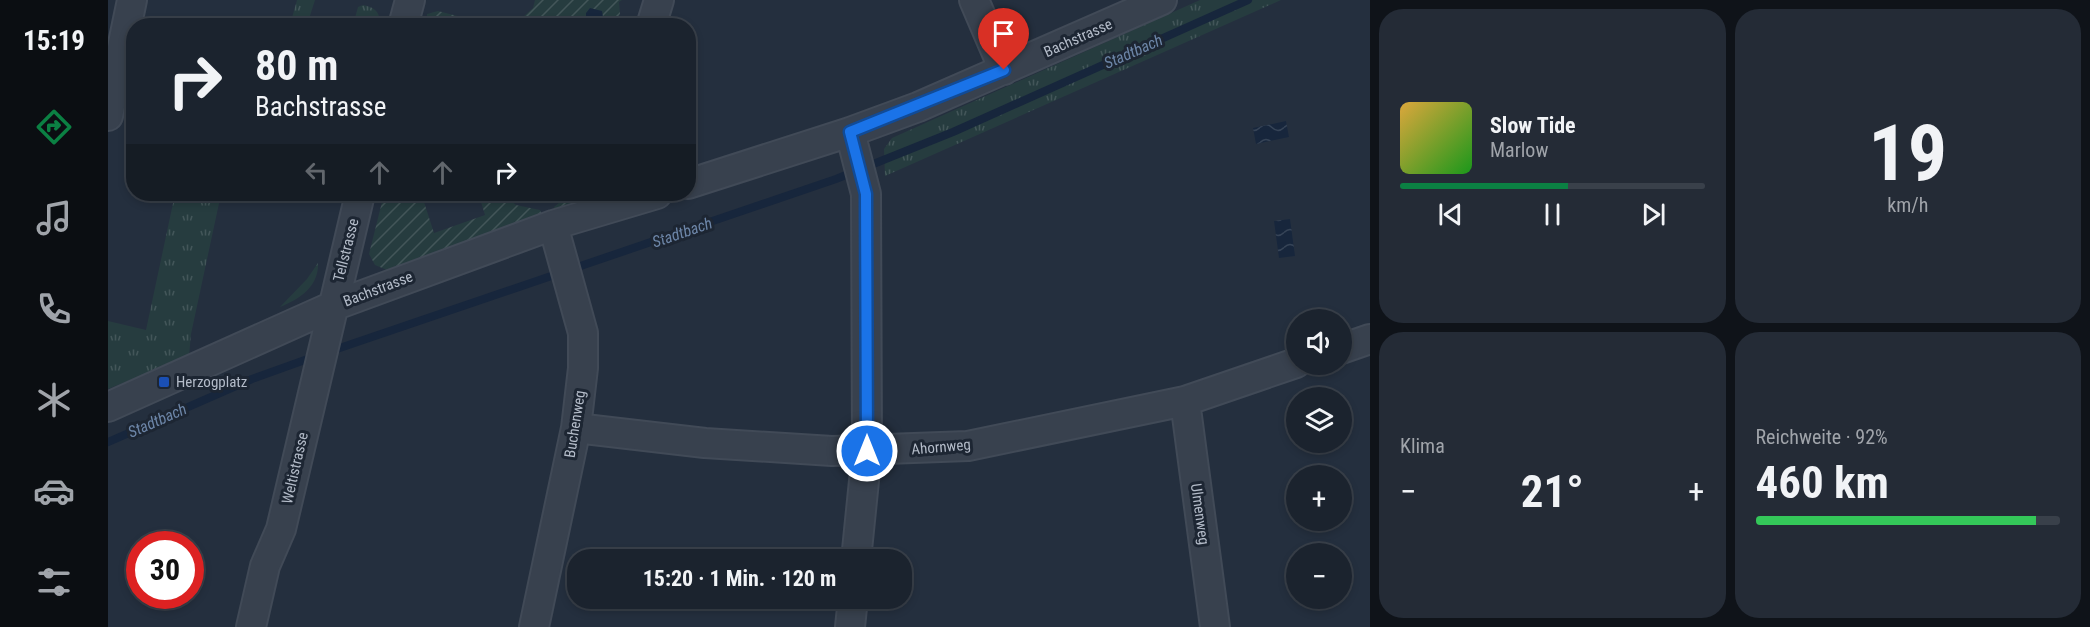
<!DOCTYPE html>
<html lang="de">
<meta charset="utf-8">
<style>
body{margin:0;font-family:"Roboto Condensed",sans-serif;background:#242b36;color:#f1f3f6;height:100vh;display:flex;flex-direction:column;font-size:22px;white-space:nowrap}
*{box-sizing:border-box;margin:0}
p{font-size:20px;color:#a0a4aa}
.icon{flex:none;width:33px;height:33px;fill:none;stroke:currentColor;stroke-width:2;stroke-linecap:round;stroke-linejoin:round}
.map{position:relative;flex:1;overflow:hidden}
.panel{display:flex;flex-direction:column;gap:9px;padding:9px;background:#0f1319;width:720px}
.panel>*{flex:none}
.banner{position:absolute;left:18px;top:18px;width:570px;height:183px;border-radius:24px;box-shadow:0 3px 9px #0003,0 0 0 2px #39404a;background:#1b232e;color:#f1f3f6;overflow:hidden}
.fabs{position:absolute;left:1178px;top:309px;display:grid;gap:12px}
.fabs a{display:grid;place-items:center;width:66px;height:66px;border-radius:50%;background:#1b232e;box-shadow:0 3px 9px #0003,0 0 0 2px #39404a;font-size:30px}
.speed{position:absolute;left:18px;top:531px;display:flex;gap:12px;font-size:30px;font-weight:700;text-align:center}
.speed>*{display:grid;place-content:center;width:78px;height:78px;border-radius:50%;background:#1b232e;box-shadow:0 3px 9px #0003,0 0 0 2px #39404a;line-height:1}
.speed .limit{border:9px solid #d22;background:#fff;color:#111}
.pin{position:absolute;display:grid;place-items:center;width:51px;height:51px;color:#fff;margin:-62px -26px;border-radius:50% 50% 50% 0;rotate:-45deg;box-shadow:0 0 6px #0007}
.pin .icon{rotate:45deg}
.me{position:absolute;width:66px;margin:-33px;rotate:0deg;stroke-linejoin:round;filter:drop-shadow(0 0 4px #0008)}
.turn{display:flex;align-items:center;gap:21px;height:126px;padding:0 30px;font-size:27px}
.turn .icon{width:78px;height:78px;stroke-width:2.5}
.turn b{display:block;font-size:42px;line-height:51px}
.lanes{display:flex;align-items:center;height:57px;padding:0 30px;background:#0003;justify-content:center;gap:30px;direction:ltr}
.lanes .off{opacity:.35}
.big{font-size:45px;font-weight:700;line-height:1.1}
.panel .card{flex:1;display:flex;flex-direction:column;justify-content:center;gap:9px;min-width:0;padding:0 21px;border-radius:24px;background:#242b36}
.panel .dial{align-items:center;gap:0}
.dial b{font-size:78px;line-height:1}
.song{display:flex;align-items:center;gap:18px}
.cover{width:72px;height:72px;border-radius:9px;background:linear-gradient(135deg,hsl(40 70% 55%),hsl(120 70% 35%))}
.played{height:6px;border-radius:3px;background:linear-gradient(90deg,#0b8043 55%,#39404a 55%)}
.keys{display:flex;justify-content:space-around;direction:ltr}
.heat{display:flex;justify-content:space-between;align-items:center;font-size:33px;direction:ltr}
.charge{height:9px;border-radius:4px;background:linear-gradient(90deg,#34c759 92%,#39404a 0)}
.panel .tiles{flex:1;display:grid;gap:9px;grid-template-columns:repeat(2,1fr)}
.trip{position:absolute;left:459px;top:549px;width:345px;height:60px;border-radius:24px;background:#1b232e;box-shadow:0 3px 9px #0003,0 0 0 2px #39404a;font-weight:700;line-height:60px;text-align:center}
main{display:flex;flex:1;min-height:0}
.menu{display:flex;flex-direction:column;width:108px;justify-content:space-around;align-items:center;background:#0b0e12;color:#a0a4aa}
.menu .icon{width:42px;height:42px}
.menu .on{color:#0b8043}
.menu b{font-size:27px;color:#f1f3f6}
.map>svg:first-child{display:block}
.grass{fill:url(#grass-tufts)}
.garden{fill:url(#garden-furrows)}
.water{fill:url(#water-waves)}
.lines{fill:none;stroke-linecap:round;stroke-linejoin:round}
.stream{stroke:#17263c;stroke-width:8}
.street-casing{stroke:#414a57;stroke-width:32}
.street{stroke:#38414e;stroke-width:28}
.route-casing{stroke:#114b97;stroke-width:15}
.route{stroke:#1a73e8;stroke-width:10}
.transit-dot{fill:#1a4fb4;stroke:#1d2633;stroke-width:2}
.labels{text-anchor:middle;stroke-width:6;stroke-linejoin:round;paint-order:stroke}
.street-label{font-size:15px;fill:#b4bcc9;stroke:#1d2633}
.poi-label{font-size:15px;fill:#b4bcc9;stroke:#1d2633;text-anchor:start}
.water-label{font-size:16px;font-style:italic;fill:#6d86a8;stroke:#1d2633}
</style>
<main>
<nav class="menu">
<b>15:19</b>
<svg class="icon on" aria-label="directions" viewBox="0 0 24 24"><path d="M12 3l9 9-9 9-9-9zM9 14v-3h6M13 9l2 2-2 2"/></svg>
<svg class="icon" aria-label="music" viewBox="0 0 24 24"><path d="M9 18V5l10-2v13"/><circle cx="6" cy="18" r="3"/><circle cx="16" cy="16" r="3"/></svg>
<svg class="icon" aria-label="phone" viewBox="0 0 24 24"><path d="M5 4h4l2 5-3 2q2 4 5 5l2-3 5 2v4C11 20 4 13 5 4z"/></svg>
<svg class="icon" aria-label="climate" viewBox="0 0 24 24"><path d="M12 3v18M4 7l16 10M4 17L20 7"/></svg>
<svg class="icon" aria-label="car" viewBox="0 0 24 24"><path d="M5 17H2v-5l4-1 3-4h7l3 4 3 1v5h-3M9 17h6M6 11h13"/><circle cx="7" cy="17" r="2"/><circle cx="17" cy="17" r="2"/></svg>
<svg class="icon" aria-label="filters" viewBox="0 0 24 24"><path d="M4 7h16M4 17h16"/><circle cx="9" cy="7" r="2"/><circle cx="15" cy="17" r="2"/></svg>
</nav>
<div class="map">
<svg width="1262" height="627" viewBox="0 0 1262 627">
<defs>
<pattern id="grass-tufts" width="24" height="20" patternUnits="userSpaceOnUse" patternTransform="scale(1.5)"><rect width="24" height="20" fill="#263c3f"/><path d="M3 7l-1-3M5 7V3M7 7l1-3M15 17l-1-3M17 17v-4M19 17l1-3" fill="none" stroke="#435659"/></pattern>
<pattern id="garden-furrows" width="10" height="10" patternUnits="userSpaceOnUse" patternTransform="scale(1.5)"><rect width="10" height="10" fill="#263c3f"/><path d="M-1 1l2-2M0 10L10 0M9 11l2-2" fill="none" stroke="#435659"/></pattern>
<pattern id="water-waves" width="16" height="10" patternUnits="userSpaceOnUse" patternTransform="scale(1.5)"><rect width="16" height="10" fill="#17263c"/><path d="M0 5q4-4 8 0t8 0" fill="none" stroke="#364457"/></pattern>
</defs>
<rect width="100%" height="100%" fill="#242f3e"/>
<!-- grass -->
<path class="grass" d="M189,0h18l-8,25h-17z
M1092,0h81l-396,176 -1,-27 8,-11z
M255,5c13,3 17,7 17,20h-27l5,-18z
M67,194h46l-30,140 -2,22 -81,33v-68l38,9z
M210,263c1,23 -18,36 -38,44l27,-28z"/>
<!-- garden -->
<path class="garden" d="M427,0h87l-3,2 1,12 -4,7 -15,-1 2,-3 -17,-4v12h-60l-2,-9 9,-8z
M330,11l35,9v5h-46v-11z
M276,194h45l2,6 -7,2 10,31 51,-18 -4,-13 23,-7 12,10 24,5 2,5 -155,55 -12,-5 -6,-11z
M462,194h37l-52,17 -1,-4z"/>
<!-- water -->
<path class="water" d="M482,8l12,3 1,6 -7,8h-10v-12z
M1178,121l3,16 -33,7 -3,-16z
M1182,219l5,37 -16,2 -5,-37z"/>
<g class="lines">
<!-- stream -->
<path class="stream" d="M220,352l508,-173 117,-47 295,-132
M0,442l144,-63 64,-23"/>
<defs>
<path id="street" d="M866,0l30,70
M295,26l7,-26
M543,26l8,-26
M0,116l24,-116
M742,132l16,62 1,257 -11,109
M580,184l162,-52 68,-25 244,-107
M1233,349l29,-10
M1077,401l30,226
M0,407l225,-101 220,-81 104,-31
M468,428l129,15 127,8 136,-5 217,-45 111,-38
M143,627l14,-61 16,-37 79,-335
M426,627l42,-199 7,-60v-35l-30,-108
M742,627l3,-29"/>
</defs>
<!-- street casing -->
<use href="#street" class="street-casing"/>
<!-- street -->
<use href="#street" class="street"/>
</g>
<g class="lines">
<defs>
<path id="route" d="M759,451l-1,-257 -16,-62 154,-62"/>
</defs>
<!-- route casing -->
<use href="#route" class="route-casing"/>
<!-- route -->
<use href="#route" class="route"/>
</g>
<!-- markers -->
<rect class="transit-dot" x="50" y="376" width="12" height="12" rx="3"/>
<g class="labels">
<!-- street labels -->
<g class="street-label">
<text transform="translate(970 38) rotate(-24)" y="5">Bachstrasse</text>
<text transform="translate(238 250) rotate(-76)" y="5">Tellstrasse</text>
<text transform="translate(270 289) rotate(-21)" y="5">Bachstrasse</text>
<text transform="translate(467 424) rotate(-81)" y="5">Buchenweg</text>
<text transform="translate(833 447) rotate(-5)" y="5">Ahornweg</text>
<text transform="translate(187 468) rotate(-77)" y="5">Weltistrasse</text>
<text transform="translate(1092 514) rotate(82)" y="5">Ulmenweg</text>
</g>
<!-- poi labels -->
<g class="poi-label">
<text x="68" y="387">Herzogplatz</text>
</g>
<!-- water labels -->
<g class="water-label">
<text transform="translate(1025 51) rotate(-24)" y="6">Stadtbach</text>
<text transform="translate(574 232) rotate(-19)" y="6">Stadtbach</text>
<text transform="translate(49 420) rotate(-24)" y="6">Stadtbach</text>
</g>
</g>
</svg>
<div class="fabs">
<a><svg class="icon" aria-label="sound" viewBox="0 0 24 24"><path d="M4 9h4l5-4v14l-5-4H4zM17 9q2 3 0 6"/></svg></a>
<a><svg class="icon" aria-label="layers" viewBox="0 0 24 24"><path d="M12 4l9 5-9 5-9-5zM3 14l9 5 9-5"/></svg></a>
<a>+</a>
<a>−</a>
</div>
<div class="speed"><div class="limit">30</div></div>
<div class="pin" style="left:896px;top:70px;background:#d93025"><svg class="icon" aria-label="arrive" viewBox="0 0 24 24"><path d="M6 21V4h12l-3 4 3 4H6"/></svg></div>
<svg class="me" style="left:759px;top:451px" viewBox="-20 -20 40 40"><circle r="17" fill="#1a73e8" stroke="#fff" stroke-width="3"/><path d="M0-11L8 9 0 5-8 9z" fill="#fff"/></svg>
<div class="trip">15:20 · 1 Min. · 120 m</div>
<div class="banner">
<div class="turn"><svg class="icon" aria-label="right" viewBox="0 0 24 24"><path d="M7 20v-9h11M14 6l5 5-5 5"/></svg><div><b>80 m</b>Bachstrasse</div></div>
<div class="lanes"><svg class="icon off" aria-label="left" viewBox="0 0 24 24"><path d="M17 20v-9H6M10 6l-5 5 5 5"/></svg><svg class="icon off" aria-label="ahead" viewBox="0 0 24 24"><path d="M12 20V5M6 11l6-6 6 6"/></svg><svg class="icon off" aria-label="ahead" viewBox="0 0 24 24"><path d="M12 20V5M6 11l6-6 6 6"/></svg><svg class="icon" aria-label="right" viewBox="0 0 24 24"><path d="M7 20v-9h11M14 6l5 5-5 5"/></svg></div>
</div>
</div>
<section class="panel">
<div class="tiles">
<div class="card">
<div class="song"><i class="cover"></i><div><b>Slow Tide</b><p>Marlow</p></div></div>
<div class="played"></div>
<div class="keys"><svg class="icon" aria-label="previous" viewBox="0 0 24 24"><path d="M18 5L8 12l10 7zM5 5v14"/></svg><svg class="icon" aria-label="pause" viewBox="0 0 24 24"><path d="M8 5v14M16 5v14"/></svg><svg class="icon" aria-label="next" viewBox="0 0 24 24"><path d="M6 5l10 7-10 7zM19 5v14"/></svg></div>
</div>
<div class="card dial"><b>19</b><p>km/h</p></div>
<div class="card"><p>Klima</p>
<div class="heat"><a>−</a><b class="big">21°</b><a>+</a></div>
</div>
<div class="card"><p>Reichweite · 92%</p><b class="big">460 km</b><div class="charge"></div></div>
</div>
</section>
</main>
